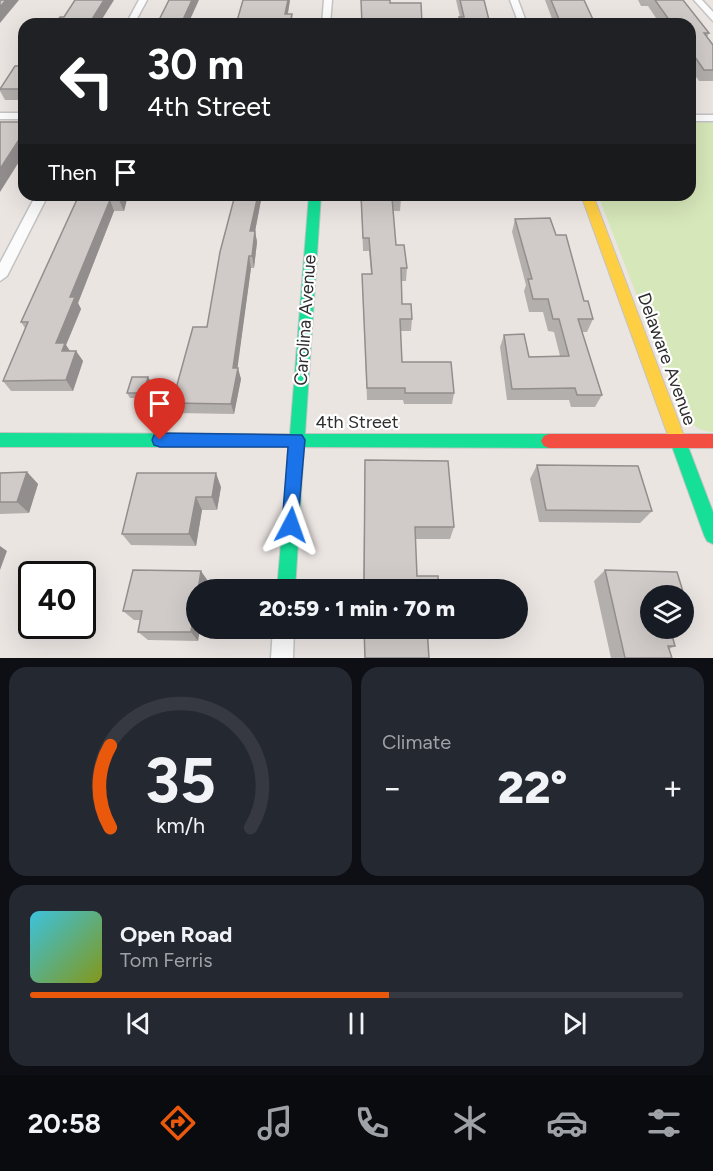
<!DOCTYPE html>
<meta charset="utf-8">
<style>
body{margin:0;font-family:Figtree,sans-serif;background:#242831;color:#f1f3f6;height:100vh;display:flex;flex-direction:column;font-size:22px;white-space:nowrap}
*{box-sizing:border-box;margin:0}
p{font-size:20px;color:#9ea1a6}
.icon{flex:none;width:33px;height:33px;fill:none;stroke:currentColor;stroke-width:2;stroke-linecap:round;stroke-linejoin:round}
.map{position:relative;height:658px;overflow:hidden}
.drawer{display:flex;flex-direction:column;gap:9px;padding:9px;background:#0d0f14;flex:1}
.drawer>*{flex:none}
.hud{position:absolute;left:18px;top:18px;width:678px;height:183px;border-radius:18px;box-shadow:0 6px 24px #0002;background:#202124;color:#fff;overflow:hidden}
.fabs{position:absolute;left:640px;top:585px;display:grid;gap:12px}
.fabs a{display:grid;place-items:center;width:54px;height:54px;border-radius:50%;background:#171b24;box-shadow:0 6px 24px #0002;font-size:30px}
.speed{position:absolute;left:18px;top:561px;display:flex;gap:12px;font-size:30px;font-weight:700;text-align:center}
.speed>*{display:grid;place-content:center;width:78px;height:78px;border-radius:50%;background:#171b24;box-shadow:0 6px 24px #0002;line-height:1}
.speed .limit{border:3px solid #111;border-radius:9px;background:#fff;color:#111}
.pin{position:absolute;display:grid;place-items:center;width:51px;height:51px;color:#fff;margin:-62px -26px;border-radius:50% 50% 50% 0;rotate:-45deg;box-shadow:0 0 6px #0007}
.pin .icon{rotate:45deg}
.me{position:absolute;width:66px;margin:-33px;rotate:4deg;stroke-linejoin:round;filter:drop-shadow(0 0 4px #0008)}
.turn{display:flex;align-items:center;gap:21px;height:126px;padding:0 30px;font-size:27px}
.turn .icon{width:78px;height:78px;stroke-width:2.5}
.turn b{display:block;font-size:42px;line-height:51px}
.then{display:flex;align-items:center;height:57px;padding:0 30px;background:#0003;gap:12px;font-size:22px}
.big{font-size:45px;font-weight:800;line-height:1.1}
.drawer .card{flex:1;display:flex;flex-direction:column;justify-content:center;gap:9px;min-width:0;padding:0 21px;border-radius:18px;background:#242831}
.drawer .dial{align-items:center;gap:0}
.dial svg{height:156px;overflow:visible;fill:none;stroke:#363941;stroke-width:7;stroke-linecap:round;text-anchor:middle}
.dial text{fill:#f1f3f6;stroke:none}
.song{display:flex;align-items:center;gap:18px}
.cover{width:72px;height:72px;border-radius:9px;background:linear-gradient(135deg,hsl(190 70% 55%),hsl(70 70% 35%))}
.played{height:6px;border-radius:3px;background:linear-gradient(90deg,#ea580c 55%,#363941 55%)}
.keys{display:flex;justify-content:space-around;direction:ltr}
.heat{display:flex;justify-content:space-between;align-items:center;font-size:33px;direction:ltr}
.drawer .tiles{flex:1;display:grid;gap:9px;grid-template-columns:1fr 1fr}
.card:last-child{grid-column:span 2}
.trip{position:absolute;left:186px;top:579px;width:342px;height:60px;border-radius:30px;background:#171b24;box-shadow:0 6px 24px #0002;font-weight:800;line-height:60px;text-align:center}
.tab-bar{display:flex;height:96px;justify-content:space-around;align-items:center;background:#090b0e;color:#9ea1a6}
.tab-bar .icon{width:42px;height:42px}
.tab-bar .active{color:#ea580c}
.tab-bar b{font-size:27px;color:#f1f3f6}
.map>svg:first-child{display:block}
.green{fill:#d6e7b9}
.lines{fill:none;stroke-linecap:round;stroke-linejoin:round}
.street-casing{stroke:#c4c3c4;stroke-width:3}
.fast-casing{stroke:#c4c3c4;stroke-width:2}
.slow-casing{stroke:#c4c3c4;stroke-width:2}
.jam-casing{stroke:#c4c3c4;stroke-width:2}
.street{fill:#fcfbfb;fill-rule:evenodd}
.fast{fill:#16e098;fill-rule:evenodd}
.slow{fill:#ffcf43;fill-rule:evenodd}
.jam{fill:#f24e42;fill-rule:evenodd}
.wall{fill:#b3afad}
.shaded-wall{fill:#928e8d}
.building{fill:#d0cbc9;stroke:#928e8d;stroke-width:1.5}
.route{fill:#1a73e8;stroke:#114b97;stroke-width:1.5}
.labels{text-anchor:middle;stroke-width:4.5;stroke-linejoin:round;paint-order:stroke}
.street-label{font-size:18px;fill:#2d2d2d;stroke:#fff}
</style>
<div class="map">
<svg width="713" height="658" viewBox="0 0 713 658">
<rect width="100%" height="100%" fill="#ebe5e2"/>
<!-- green -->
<path class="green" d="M713,121v311c-13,0 -24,-9 -31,-19l-84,-218h92v-73z"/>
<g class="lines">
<defs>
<path id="street" d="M139,0h8l-13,24h-8z
M324,0h8l-2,24h-8z
M510,0h8l9,24h-8z
M694,0h8l11,12v9z
M0,113h24v6h-24z
M690,115h23v6h-23z
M36,195h12l-41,81 -7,5v-18z
M273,628h21l-1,30h-22z"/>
<path id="fast" d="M309,195h12l-16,239h244l5,2 3,5 -3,5 -5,2 -245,-1 -9,143h-18l12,-143h-289v-14l290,1z
M678,434l5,2 3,5 27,71v32l-6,-3 -3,-6 -34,-94 3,-5z"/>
<path id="slow" d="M581,195h12l93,246 -3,5 -5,2 -5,-2 -3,-5z"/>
<path id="jam" d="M549,434h164v14h-164l-5,-2 -3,-5 3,-5z"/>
</defs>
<!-- street casing -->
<use href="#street" class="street-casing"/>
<!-- fast casing -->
<use href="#fast" class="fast-casing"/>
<!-- slow casing -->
<use href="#slow" class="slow-casing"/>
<!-- jam casing -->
<use href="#jam" class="jam-casing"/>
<!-- street -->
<use href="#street" class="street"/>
<!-- fast -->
<use href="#fast" class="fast"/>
<!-- slow -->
<use href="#slow" class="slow"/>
<!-- jam -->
<use href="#jam" class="jam"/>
</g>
<!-- wall -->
<path class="wall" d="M243,0h47l-2,14h4l1,10h-56v-3z
M456,0h28l6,24h-37v-3h6l1,-4z
M545,0h39l11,24h-41z
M638,0h45l26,33 -2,4 6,8v36h-14l-9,-13v-44h-30l-12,-18h-7z
M24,66v34h-19l-5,-9v-3z
M79,195h49l-4,16h-10l-36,92 3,6 -15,36 4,6h6l7,10 -10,30h-62l-8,-10 22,-53 -4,-6z
M235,195h27l-7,36 2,11 -3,26h-3l-14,100 4,11 -7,35 -57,-1 -5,-10 35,-76z
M361,195l40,3 -1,13h-7l3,34 11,23 -1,13h-5l1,23 10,15 -1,12h-11l2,31 52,31 -2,11h-48l-1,-4h-36l-5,-126h9l-2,-23h-6z
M515,219l41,16 28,66 9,18 -6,13h-5l20,63 -7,12h-24l-2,-7h-62l-7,-53 4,-12 25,22 31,-1 -6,-24 -6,-1 -5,-19h-14l-5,-21 2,-6 -14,-53z
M148,377l3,5 -4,16h-17l-3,-5z
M365,460l89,67 -4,12h-35l2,37 -54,14z
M537,465l115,46 -12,12 -101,-1 -9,-43z
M27,472l11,12 -9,29 -29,1v-41z
M137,473l84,14 -4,23h-15l-6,36 -65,-1 -9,-11z
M605,570l72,2 11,36 -4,3v-15h-33v32h19l5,18 -6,3 3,9h-61l-17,-77z
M208,581l-12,47h4l-2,13 -50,-1 -10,-8 2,-12h-6l-11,-9z"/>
<!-- shaded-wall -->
<path class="shaded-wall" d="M6,0h13l-19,23v-16z
M104,0h10l-15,24h-10z
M192,0h7l-11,24h-7z
M288,0h2l-4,23 -1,-9z
M24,132v22l-24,38v-23z
M121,195h7l-4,16 -5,-11z
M258,195h4l-9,47 -3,-11z
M110,200l4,11 -36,92 3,6 -15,36 6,9 -3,8 -13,-19 14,-46z
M255,231l2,11 -3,26 -2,-12z
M249,256l2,12 -15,111 -3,-11z
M76,351l7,10 -10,30 -7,-11z
M238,368l3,11 -7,35 -3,-10z
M148,377l3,5 -4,16 -3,-5z
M27,472l11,12 -9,29 -12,-11z
M216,473l5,14 -4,23 -5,-13z
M196,497l6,13 -6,36 -7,-12z
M0,546l7,5 -7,19z
M201,571l7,10 -1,9h-9z
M196,598v30h4l-2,13 -7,-9z"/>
<!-- building -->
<path class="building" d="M0,0h6l-6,7z
M75,0h29l-15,24h-34l5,-7h4z
M169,0h23l-11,24h-24z
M243,0h45l-3,14h7l-2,10h-26l1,-3h-28z
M361,0h29v3h31l1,21h-60z
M460,0h24l6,24h-36l-1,-3h7l-1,-4h5z
M551,0h33l11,24h-34z
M655,0h28l26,33h-5l9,12v25h-9l-14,-20v-26h-18z
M15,66h9v23h-24z
M0,122h24v10l-24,37z
M79,195h42l-2,5h-9l-40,97h5l-19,46h9l-3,8h14l-10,29 -63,1 25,-59h-7z
M235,195h23l-8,36h5l-3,25h-3l-16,112h5l-7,36 -59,-1 21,-76h14l13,-75z
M361,195h40v3h-9l4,47h8l3,23h-6l1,36h9l1,15h-12l2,43h49l3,31h-49v-5h-38l-5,-114h10l-3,-36h-6z
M550,218l6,17h10l18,66h4l5,18h-15l24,76h-25l-2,-7 -63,1 -8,-54 20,-1 5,23 40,-1 -10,-37h-6l-5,-20h-15l-5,-20h4l-17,-60z
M132,377h16l-4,16h-17z
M365,460l83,1 6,66h-39l2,49h21l1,14h-75z
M537,465l101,1 14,45 -106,-1z
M27,472l-10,30h-17v-29z
M137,473h79l-4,24h-16l-7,37h-67z
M133,570l68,1 -3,19h-2v8l-5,34h-53l4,-21h-19z
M605,570l72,2 11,36h-4v-12h-33v32h19l5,18h-7l4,12h-47z
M364,628h63l2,30h-64z"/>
<!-- route -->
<path class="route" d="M160,433l142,2 3,5 -8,91 -6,3 -6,-3 -3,-6 6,-78h-128l-6,-2 -2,-5 2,-5z"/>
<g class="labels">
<!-- street labels -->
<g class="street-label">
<text transform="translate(305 320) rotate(-86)" y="6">Carolina Avenue</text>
<text transform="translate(667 359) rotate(70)" y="6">Delaware Avenue</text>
<text x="357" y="428">4th Street</text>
</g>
</g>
</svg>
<div class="fabs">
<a><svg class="icon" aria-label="layers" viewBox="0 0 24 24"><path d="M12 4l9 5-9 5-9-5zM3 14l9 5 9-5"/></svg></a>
</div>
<div class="speed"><div class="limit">40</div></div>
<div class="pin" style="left:160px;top:440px;background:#d93025"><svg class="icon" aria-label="arrive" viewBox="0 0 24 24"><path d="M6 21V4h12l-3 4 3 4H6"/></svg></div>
<svg class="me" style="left:291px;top:525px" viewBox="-20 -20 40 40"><path d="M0-17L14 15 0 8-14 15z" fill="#1a73e8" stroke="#fff" stroke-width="4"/></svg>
<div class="trip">20:59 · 1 min · 70 m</div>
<div class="hud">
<div class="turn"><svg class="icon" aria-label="left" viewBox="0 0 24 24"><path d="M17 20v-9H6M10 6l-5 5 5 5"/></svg><div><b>30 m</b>4th Street</div></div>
<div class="then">Then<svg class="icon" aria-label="arrive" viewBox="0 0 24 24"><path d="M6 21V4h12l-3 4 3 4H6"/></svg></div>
</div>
</div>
<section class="drawer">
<div class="tiles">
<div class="card dial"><svg viewBox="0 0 100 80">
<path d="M14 69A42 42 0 1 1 86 69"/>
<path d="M14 69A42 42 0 0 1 14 27" stroke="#ea580c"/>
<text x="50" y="56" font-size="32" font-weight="700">35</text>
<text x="50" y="72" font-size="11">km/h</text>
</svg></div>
<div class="card"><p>Climate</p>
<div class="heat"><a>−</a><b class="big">22°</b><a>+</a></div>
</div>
<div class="card">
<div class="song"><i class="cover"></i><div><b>Open Road</b><p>Tom Ferris</p></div></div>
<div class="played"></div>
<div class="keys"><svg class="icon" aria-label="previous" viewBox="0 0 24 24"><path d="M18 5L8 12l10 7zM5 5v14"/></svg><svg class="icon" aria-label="pause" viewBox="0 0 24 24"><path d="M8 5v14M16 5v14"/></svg><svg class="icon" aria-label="next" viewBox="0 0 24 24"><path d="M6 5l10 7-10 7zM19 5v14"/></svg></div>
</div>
</div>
</section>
<nav class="tab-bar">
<b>20:58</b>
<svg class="icon active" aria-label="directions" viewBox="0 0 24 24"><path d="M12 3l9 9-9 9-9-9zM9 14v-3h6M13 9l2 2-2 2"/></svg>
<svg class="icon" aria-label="music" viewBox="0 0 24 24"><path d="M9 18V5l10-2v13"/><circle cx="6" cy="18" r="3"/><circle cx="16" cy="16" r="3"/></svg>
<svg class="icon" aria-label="phone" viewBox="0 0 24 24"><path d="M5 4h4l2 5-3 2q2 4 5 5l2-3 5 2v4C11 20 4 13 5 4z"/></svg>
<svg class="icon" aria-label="climate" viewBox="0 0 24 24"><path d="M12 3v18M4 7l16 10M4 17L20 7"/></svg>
<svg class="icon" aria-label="car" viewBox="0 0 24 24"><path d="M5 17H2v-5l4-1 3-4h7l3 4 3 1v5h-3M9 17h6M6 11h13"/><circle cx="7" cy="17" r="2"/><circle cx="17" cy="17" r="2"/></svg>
<svg class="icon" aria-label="filters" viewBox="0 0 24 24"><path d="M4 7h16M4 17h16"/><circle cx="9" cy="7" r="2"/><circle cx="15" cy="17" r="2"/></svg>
</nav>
